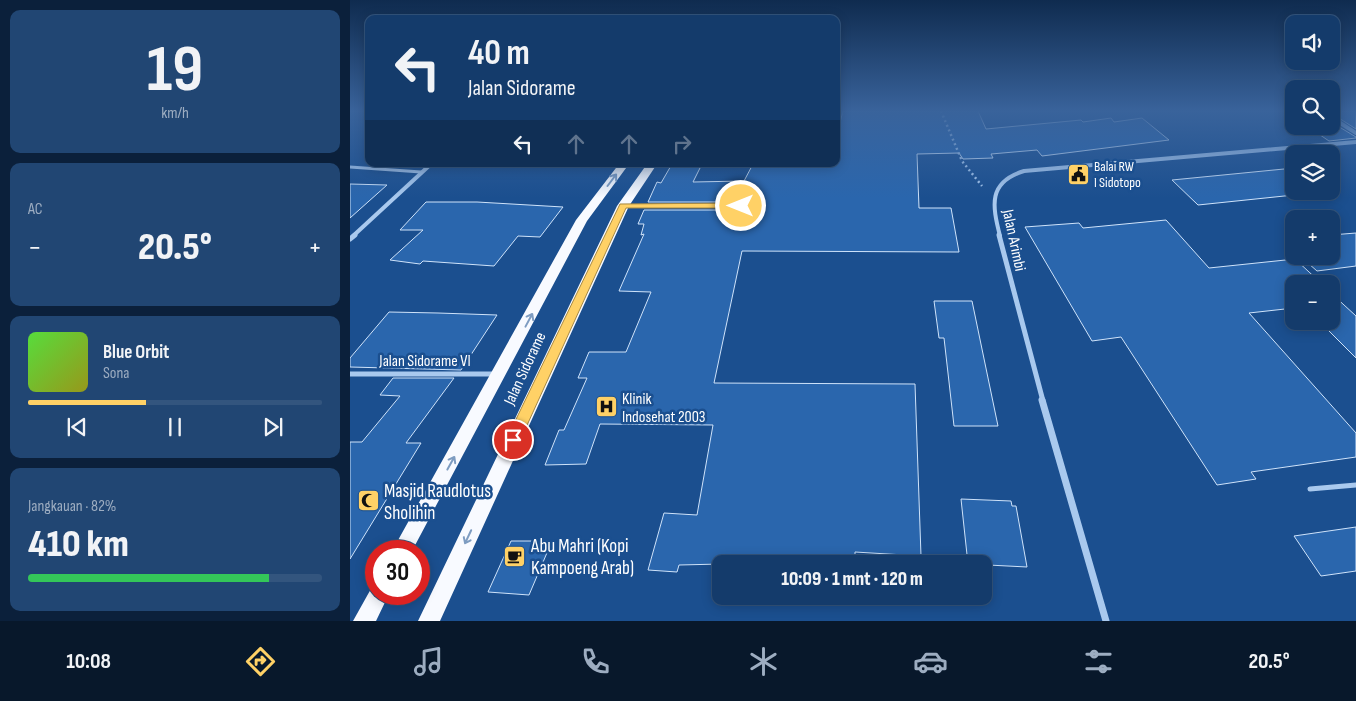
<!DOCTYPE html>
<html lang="id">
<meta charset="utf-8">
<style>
body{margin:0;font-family:"Sofia Sans Condensed",sans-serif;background:#214673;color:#f1f3f6;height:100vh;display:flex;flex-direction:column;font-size:19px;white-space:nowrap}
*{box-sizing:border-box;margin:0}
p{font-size:16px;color:#9dadc1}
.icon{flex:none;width:28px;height:28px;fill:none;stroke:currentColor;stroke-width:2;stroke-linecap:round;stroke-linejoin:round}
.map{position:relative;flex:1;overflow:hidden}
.drawer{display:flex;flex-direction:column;gap:10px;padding:10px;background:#0b203b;width:350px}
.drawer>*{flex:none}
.top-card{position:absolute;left:15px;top:15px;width:475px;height:152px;border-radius:10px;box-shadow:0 2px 12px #0003,0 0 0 1px #33557e;background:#143b6b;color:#f1f3f6;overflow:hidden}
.buttons{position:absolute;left:935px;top:15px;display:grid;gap:10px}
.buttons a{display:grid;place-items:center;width:55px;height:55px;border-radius:10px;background:#143b6b;box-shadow:0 2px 12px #0003,0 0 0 1px #33557e;font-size:25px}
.speed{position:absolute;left:15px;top:540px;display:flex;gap:10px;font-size:25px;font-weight:700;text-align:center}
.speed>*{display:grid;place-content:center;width:65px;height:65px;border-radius:50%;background:#143b6b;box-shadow:0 2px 12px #0003,0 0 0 1px #33557e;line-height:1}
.speed .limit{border:8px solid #d22;background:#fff;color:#111}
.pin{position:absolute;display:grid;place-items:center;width:42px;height:42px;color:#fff;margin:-21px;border:2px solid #fff;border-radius:50%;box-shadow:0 1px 5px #0007}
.me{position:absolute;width:55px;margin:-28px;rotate:270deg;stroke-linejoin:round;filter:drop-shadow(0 0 4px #0008)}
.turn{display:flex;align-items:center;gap:18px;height:105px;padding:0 20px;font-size:22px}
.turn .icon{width:65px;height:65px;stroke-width:2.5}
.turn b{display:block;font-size:35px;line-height:42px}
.lanes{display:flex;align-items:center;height:48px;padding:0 20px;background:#0003;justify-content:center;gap:25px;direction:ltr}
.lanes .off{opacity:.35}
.big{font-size:38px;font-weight:800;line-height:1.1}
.drawer .widget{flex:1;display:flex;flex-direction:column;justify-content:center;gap:8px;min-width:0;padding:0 18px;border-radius:10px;background:#214673}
.drawer .dial{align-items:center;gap:0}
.dial b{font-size:65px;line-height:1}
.song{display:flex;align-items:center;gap:15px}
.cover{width:60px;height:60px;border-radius:8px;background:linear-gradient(135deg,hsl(110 70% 55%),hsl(60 70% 35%))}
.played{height:5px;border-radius:2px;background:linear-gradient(90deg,#ffd166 40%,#33557e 40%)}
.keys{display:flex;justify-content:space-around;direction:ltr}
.heat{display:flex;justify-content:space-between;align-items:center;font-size:28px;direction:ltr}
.charge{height:8px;border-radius:4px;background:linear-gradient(90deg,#34c759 82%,#33557e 0)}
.trip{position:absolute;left:362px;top:555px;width:280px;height:50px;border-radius:10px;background:#143b6b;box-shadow:0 2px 12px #0003,0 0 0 1px #33557e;font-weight:800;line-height:50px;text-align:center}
.tabs{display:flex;height:80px;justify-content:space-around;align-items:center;background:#08182b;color:#9dadc1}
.tabs .icon{width:35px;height:35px}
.tabs .current{color:#ffd166}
.tabs b{font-size:22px;color:#f1f3f6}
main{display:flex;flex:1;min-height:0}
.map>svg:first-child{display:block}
.building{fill:#2a66ad;stroke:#cfe3fa}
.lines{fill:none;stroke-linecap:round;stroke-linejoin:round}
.path{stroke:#a9c9ee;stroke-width:2.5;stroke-dasharray:2 3;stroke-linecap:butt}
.service-far1{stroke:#a9c9ee;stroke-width:3}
.service{stroke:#a9c9ee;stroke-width:5}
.minor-far2{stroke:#a9c9ee;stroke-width:4}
.minor-far1{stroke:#a9c9ee;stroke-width:5}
.minor{stroke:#a9c9ee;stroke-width:7}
.trunk{fill:#f8faff;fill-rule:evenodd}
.oneway{stroke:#7e9cc1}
.route{fill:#ffd166;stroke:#a68842}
.labels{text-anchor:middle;stroke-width:5;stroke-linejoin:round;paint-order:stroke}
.far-poi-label{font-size:14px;fill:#fff;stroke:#1b4f8f;text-anchor:start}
.street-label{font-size:16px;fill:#fff;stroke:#1b4f8f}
.poi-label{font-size:16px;fill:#fff;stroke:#1b4f8f;text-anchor:start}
.near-poi-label{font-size:19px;fill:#fff;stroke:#1b4f8f;text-anchor:start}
</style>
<main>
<section class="drawer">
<div class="widget dial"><b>19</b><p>km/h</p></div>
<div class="widget"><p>AC</p>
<div class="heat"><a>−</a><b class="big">20.5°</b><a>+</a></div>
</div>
<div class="widget">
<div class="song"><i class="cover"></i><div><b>Blue Orbit</b><p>Sona</p></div></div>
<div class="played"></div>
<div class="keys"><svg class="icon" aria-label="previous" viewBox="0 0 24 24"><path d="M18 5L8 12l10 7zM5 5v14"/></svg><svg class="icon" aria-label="pause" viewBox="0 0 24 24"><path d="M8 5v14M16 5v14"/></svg><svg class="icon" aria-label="next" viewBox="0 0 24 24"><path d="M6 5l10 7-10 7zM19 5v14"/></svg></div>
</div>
<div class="widget"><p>Jangkauan · 82%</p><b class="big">410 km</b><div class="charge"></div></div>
</section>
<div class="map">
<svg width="1006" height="621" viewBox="0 0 1006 621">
<rect width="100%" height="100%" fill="#1b4f8f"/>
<!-- building -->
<path class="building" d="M493,111h135l8,18 95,-9 2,2 28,-4 3,4 28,-4 27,22 -127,16 -5,-6 -46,4 2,4 -30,1 -4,-6 -42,1 2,54h32l8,44 -217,-1 -28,132 201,1 6,172 -66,-4v12h-134l-42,1 -2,7 -29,-2 16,-57 33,2 16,-90 -113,-1 -14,40 -41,1 14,-35h5l23,-52h-9l11,-26h37l25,-60 -32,-1 25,-57 -3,1 3,-11h-6l6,-14h97l3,-3 -3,-5h-93l9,-20 4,1 11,-19h30l-9,18 51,-1 9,-17h83v-27z
M981,111h25v18l-25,-16z
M981,122l25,15v1l-27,3 -22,-15h24z
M934,169l10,8v18l-96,10 -26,-25z
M0,184l37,1 -37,33z
M76,202h51l86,5 -23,30 -22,-1 -24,30 -71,-5 -3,3 -30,-4 33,-30h-23z
M816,220l43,48 86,-9 27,25h-28v24l-45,5 107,120v24l-105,15 5,7 -39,6 -96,-148 -29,4 -67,-114 54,-4 4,5z
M1006,233v33l-39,5 -17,-15h31v-21z
M981,293l25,23v42l-37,-37h12z
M584,301h38l26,125h-44l-10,-88h-5z
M39,312l49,1 59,2 -36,55 -111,-3v-9z
M43,378h61l-48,65h15l-71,116v-117h12l38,-46 -20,-1z
M611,499l50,2 1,5h4l11,61 -59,-3z
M1006,527v44l-35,5 -27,-40z
M161,541h41l-23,54 -41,-3z"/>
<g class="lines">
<!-- path -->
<path class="path" d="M591,111l21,50 20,25"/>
<!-- service-far1 -->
<path class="service-far1" d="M0,167l71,5"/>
<!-- service -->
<path class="service" d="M960,489l46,-4"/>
<!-- minor-far2 -->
<path class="minor-far2" d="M981,117l25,16
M273,206h118
M3,236l78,-72
M650,236c-8,-31 -12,-54 24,-65l332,-29"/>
<!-- minor-far1 -->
<path class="minor-far1" d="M649,235l44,166
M0,239l5,-4
M0,374h147"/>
<!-- minor -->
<path class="minor" d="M692,400l64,221"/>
<!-- trunk -->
<path class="trunk" d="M269,164h10l-42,57 -175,330h-20l184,-331z
M297,164h10l-28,42 -189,415h-22l199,-415z
M26,585v9h13l-13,27h-23l19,-34z"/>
</g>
<!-- one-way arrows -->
<defs><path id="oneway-shaft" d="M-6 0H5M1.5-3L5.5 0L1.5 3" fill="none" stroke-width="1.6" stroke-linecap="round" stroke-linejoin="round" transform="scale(1.25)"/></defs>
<g class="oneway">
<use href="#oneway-shaft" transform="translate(262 180) rotate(-53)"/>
<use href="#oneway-shaft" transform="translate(179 320) rotate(-62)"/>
<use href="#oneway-shaft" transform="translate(101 463) rotate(-61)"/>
<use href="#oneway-shaft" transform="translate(118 537) rotate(115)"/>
</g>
<!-- sky -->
<linearGradient id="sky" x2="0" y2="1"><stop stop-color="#0f2b4f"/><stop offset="0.56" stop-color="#39639b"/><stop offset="1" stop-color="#39639b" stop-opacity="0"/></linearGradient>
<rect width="1006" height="198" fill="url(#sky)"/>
<!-- route -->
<path class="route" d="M391,203l5,3 -2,2h-118l-108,237 -5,2 -5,-2 -2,-5 114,-236z"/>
<!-- icons -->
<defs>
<symbol id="civic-square" viewBox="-11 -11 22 22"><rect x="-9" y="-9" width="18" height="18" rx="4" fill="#ffd166" stroke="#1b4f8f"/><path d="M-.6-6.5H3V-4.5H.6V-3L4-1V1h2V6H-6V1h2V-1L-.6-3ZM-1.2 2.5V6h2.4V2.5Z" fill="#111"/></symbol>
<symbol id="hospital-square" viewBox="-11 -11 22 22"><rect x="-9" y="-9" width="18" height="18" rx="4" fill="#ffd166" stroke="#1b4f8f"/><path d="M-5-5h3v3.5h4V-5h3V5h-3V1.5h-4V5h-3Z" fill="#111"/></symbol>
<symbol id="mosque-square" viewBox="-11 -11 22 22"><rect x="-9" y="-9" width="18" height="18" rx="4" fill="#ffd166" stroke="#1b4f8f"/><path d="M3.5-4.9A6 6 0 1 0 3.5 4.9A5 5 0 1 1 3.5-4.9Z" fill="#111"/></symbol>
<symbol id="cafe-square" viewBox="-11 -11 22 22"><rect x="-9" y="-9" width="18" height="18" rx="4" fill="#ffd166" stroke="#1b4f8f"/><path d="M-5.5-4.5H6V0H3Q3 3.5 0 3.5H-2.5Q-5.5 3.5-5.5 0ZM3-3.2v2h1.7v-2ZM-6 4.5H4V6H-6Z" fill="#111"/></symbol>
</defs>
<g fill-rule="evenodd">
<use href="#civic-square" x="716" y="162" width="25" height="25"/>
<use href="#hospital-square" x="244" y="394" width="25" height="25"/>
<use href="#mosque-square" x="6" y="488" width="25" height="25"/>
<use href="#cafe-square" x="152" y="544" width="25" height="25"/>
</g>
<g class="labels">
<!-- far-poi labels -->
<g class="far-poi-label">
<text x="744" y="171">Balai RW<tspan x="744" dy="16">I Sidotopo</tspan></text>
</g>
<!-- street labels -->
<g class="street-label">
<text transform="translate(665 240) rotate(78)" y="6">Jalan Arimbi</text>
<text x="75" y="366">Jalan Sidorame VI</text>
<text transform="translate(174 368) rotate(-65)" y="6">Jalan Sidorame</text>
</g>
<!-- poi labels -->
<g class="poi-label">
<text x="272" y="404">Klinik<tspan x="272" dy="18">Indosehat 2003</tspan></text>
</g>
<!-- near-poi labels -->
<g class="near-poi-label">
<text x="34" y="497">Masjid Raudlotus<tspan x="34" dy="22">Sholihin</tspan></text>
<text x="181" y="552">Abu Mahri (Kopi<tspan x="181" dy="22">Kampoeng Arab)</tspan></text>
</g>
</g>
</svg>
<div class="buttons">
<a><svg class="icon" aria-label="sound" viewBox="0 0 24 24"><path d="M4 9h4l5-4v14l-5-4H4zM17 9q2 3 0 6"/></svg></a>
<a><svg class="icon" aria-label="search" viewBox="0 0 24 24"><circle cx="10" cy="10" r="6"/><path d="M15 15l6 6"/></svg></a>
<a><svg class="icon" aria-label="layers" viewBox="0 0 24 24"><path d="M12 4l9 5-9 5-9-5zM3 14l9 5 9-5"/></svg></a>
<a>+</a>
<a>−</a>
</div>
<div class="speed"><div class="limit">30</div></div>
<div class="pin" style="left:163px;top:440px;background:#d93025"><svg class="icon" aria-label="arrive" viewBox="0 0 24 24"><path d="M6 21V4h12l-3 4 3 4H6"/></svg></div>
<svg class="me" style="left:391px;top:206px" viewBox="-20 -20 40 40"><circle r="17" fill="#ffd166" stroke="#fff" stroke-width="3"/><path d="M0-11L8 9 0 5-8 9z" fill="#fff"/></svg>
<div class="trip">10:09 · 1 mnt · 120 m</div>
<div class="top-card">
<div class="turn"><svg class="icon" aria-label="left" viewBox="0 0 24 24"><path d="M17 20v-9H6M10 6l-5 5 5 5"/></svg><div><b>40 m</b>Jalan Sidorame</div></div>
<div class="lanes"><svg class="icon" aria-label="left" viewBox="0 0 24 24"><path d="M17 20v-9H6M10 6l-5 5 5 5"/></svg><svg class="icon off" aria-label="ahead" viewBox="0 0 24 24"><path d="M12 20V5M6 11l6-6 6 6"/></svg><svg class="icon off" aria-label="ahead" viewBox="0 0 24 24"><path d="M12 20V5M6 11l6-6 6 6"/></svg><svg class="icon off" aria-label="right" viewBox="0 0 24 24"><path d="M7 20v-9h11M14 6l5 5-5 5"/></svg></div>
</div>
</div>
</main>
<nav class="tabs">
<b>10:08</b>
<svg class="icon current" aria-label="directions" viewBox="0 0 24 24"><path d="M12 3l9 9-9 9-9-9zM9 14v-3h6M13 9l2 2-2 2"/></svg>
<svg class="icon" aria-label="music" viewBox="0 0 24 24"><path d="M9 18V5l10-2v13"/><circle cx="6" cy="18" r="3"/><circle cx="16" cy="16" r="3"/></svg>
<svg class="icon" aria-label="phone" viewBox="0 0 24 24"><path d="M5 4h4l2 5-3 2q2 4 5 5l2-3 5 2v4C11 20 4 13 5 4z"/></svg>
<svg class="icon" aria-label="climate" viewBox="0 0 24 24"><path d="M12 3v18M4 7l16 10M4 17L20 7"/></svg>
<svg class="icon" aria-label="car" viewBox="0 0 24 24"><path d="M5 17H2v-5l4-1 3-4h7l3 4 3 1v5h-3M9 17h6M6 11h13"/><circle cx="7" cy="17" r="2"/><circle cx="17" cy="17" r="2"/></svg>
<svg class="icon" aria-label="filters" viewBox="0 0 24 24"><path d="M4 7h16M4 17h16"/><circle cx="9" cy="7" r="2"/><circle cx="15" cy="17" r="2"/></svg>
<b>20.5°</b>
</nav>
